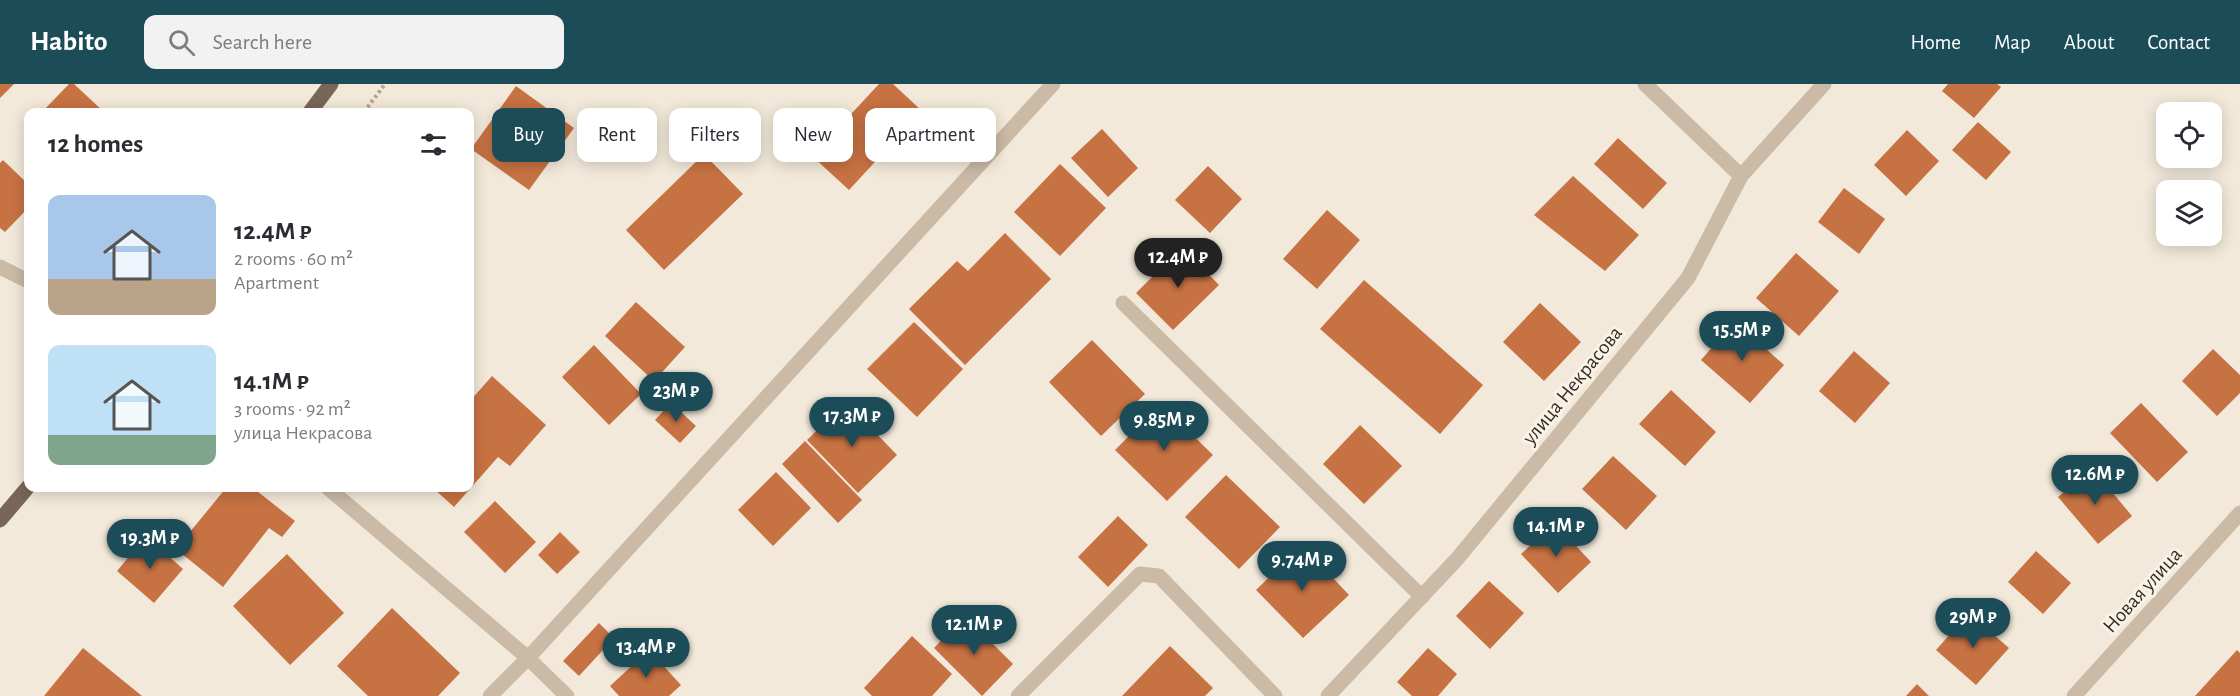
<!DOCTYPE html>
<html lang="en">
<head>
<meta charset="utf-8">
<style>
	:root { --surface:#fff; --page:#f2f2f3; --text:#2b2b33; --muted:#7c7c81; --accent:#1c4c57 }
	body { margin:0; font-family:"Alegreya Sans",sans-serif; background:var(--page); color:var(--text); height:100vh; display:flex; flex-direction:column; font-size:22px; white-space:nowrap }
	* { box-sizing:border-box; margin:0 }
	p { font-size:20px; color:var(--muted) }
	.icon { flex:none; width:33px; height:33px; fill:none; stroke:currentColor; stroke-width:2; stroke-linecap:round; stroke-linejoin:round }
	.map { position:relative; flex:1; overflow:hidden }
	.sheet { position:absolute; left:24px; top:24px; width:450px; height:384px; display:flex; flex-direction:column; background:var(--surface); border-radius:12px; box-shadow:0 3px 15px #0003 }
	.sheet>* { flex:none }
	.top-card { position:absolute; left:492px; top:24px; width:570px; height:54px; display:flex; gap:12px }
	.buttons { position:absolute; left:2156px; top:18px; display:grid; gap:12px }
	.buttons a { display:grid; place-items:center; width:66px; height:66px; border-radius:12px; background:var(--surface); box-shadow:0 3px 15px #0003; font-size:30px }
	.price { position:absolute; translate:-50% -51px; padding:0 14px; border-radius:21px; background:var(--accent); color:#fff; font-size:20px; line-height:39px; filter:drop-shadow(0 2px 3px #0008) }
	.price::after { content:''; position:absolute; left:50%; top:36px; width:18px; height:14px; margin-left:-9px; background:inherit; clip-path:polygon(0 0,100% 0,50% 100%) }
	.price.on { background:#222; color:#fff }
	ul { padding:0; list-style:none }
	li { display:flex; align-items:center; gap:18px; height:150px; padding:0 24px }
	li span { display:grid; place-items:center; flex:none; width:168px; height:120px; border-radius:12px; color:#555 }
	li>.icon { margin-inline-start:auto }
	span .icon { width:72px; height:72px; fill:#fffc; stroke-width:1 }
	li b { font-size:26px }
	h2 { display:flex; justify-content:space-between; align-items:center; height:72px; padding:0 24px; font-size:26px }
	.chip { padding:0 21px; border-radius:12px; background:var(--surface); box-shadow:0 3px 15px #0003; font-size:21px; line-height:54px }
	.chip.on { background:var(--accent); color:#fff }
	header { display:flex; align-items:center; gap:36px; box-sizing:border-box; height:84px; padding:0 30px; background:var(--accent); color:#fff }
	header strong { font-size:28px }
	nav { display:flex; gap:33px; margin-inline-start:auto; font-size:21px }
	.search { width:420px; height:54px; background:var(--page); display:flex; align-items:center; gap:15px; box-sizing:border-box; padding:0 21px; border-radius:12px; color:var(--muted); font-size:22px }
	.map>svg:first-child { display:block }
	.building { fill:#c77243 }
	.lines { fill:none; stroke-linecap:round; stroke-linejoin:round }
	.path { stroke:#b5a590; stroke-width:4; stroke-dasharray:3 3; stroke-linecap:butt }
	.minor { stroke:#cabaa6; stroke-width:15 }
	.major { stroke:#786658; stroke-width:15 }
	.labels { text-anchor:middle; stroke-width:6; stroke-linejoin:round; paint-order:stroke }
	.street-label { font-size:21px; fill:#362d27; stroke:#f9f3e6 }
</style>
</head>
<body>
<header>
<strong>Habito</strong>
<div class="search"><svg class="icon" aria-label="search" viewBox="0 0 24 24"><circle cx="10" cy="10" r="6"/><path d="M15 15l6 6"/></svg>Search here</div>
<nav><a>Home</a><a>Map</a><a>About</a><a>Contact</a></nav>
</header>
<div class="map">
<svg width="2240" height="612" viewBox="0 0 2240 612">
	<rect width="100%" height="100%" fill="#f2e9da"/>
	<!-- building -->
	<path class="building" d="M0 0H14L0 14Z
		M69 0H74L104 28H42Z
		M879 0H893L922 27 849 106 812 72Z
		M1948 0H1997L2001 3 1974 34 1942 7Z
		M516 2 574 44 529 106 471 65Z
		M1978 38 2011 68 1986 96 1952 66Z
		M1102 45 1138 84 1108 113 1071 74Z
		M1907 46 1939 77 1906 112 1874 81Z
		M1618 54 1667 99 1643 125 1594 80Z
		M704 70 743 110 664 186 626 146Z
		M3 76 28 100V124L5 148 0 144V79Z
		M1060 80 1106 124 1060 172 1014 128Z
		M1208 82 1242 115 1210 149 1175 116Z
		M1573 92 1639 151 1605 187 1534 131Z
		M1844 104 1885 135 1859 170 1818 138Z
		M1327 126 1360 156 1317 205 1283 175Z
		M1005 149 1051 195 965 281 909 225 957 177 968 187Z
		M1182 163 1219 201 1173 246 1136 209Z
		M1796 169 1839 207 1799 252 1756 214Z
		M1364 196 1483 301 1440 350 1320 245Z
		M636 218 685 263 654 297 605 252Z
		M1540 219 1581 258 1544 297 1503 258Z
		M1735 237 1784 281 1750 319 1701 276Z
		M914 238 963 285 917 333 867 285Z
		M1092 256 1145 310 1101 352 1049 298Z
		M594 261 641 310 609 341 562 293Z
		M2213 265 2240 291V309L2217 332 2182 297Z
		M1854 267 1890 299 1855 339 1819 307Z
		M492 292 546 341 510 382 498 373 454 423 433 404H470V317Z
		M1671 306 1716 348 1685 382 1639 340Z
		M846 318 897 371 858 409 807 356Z
		M671 319 696 342 680 359 655 336Z
		M2141 319 2188 368 2157 398 2110 349Z
		M1161 320 1213 371 1167 417 1115 366Z
		M1360 341 1402 382 1364 420 1323 380Z
		M805 357 862 416 838 439 782 380Z
		M1613 372 1657 412 1626 446 1582 405Z
		M2092 384 2132 432 2098 460 2058 413Z
		M776 388 811 424 773 462 738 426Z
		M1226 391 1280 443 1239 485 1185 433Z
		M226 404H253L295 437 282 453 269 444 223 503 176 465Z
		M495 417 536 458 505 489 464 448Z
		M1118 432 1148 461 1108 503 1078 473Z
		M1555 439 1591 478 1558 509 1521 470Z
		M560 448 580 468 557 490 538 471Z
		M146 452 183 485 154 519 117 487Z
		M1302 461 1349 511 1303 554 1256 506Z
		M2036 467 2071 499 2043 530 2008 498Z
		M287 470 344 529 290 581 233 522Z
		M1489 497 1524 529 1490 565 1456 532Z
		M392 524 460 589 438 612H368L337 582Z
		M1969 529 2009 564 1976 601 1936 566Z
		M965 532 1013 580 982 612 934 564Z
		M599 539 614 554 579 592 563 577Z
		M912 552 952 590 932 612H872L864 604Z
		M1170 562 1213 604 1205 612H1122Z
		M83 564 142 612H44Z
		M1428 564 1457 590 1438 612H1412L1397 598Z
		M649 566 681 601 669 612H619L610 602Z
		M2237 566 2240 569V612H2195Z
		M1917 600 1929 612H1906Z"/>
	<g class="lines">
		<!-- path -->
		<path class="path" d="M364 28 385 0"/>
		<!-- minor -->
		<path class="minor" d="M1645 0 1741 92
			M0 183 28 197
			M1123 219 1422 513
			M328 404 528 574 567 612
			M490 612 528 574 1053 0
			M1018 612 1140 490 1159 492 1275 612
			M1328 612 1457 475 1688 194 1741 92 1824 0
			M2074 612 2240 429"/>
		<!-- major -->
		<path class="major" d="M310 28 331 0
			M0 436 28 403"/>
	</g>
	<g class="labels">
		<!-- street labels -->
		<g class="street-label">
			<text transform="translate(1572 301) rotate(-51)" y="7">улица Некрасова</text>
			<text transform="translate(2142 506) rotate(-48)" y="7">Новая улица</text>
		</g>
	</g>
</svg>
<div class="buttons">
<a><svg class="icon" aria-label="locate" viewBox="0 0 24 24"><circle cx="12" cy="12" r="6"/><path d="M12 2v4M12 18v4M2 12h4M18 12h4"/></svg></a>
<a><svg class="icon" aria-label="layers" viewBox="0 0 24 24"><path d="M12 4l9 5-9 5-9-5zM3 14l9 5 9-5"/></svg></a>
</div>
<b class="price on" style="left:1178px;top:205px">12.4M ₽</b>
<b class="price" style="left:1742px;top:278px">15.5M ₽</b>
<b class="price" style="left:676px;top:339px">23M ₽</b>
<b class="price" style="left:852px;top:364px">17.3M ₽</b>
<b class="price" style="left:1164px;top:368px">9.85M ₽</b>
<b class="price" style="left:2095px;top:422px">12.6M ₽</b>
<b class="price" style="left:1556px;top:474px">14.1M ₽</b>
<b class="price" style="left:150px;top:486px">19.3M ₽</b>
<b class="price" style="left:1302px;top:508px">9.74M ₽</b>
<b class="price" style="left:1973px;top:565px">29M ₽</b>
<b class="price" style="left:974px;top:572px">12.1M ₽</b>
<b class="price" style="left:646px;top:595px">13.4M ₽</b>
<div class="top-card">
<a class="chip on">Buy</a>
<a class="chip">Rent</a>
<a class="chip">Filters</a>
<a class="chip">New</a>
<a class="chip">Apartment</a>
</div>
<section class="sheet">
<h2>12 homes<svg class="icon" aria-label="filters" viewBox="0 0 24 24"><path d="M4 7h16M4 17h16"/><circle cx="9" cy="7" r="2"/><circle cx="15" cy="17" r="2"/></svg></h2>
<ul>
<li><span style="background:linear-gradient(#a9c7e8 70%,#b9a48a 0)"><svg class="icon" aria-label="home" viewBox="0 0 24 24"><path d="M3 11l9-7 9 7M6 9v11h12V9"/></svg></span><div><b>12.4M ₽</b><p>2 rooms · 60 m²</p><p>Apartment</p></div></li>
<li><span style="background:linear-gradient(#bfe0f5 75%,#7fa58c 0)"><svg class="icon" aria-label="home" viewBox="0 0 24 24"><path d="M3 11l9-7 9 7M6 9v11h12V9"/></svg></span><div><b>14.1M ₽</b><p>3 rooms · 92 m²</p><p>улица Некрасова</p></div></li>
</ul>
</section>
</div>
</body>
</html>
